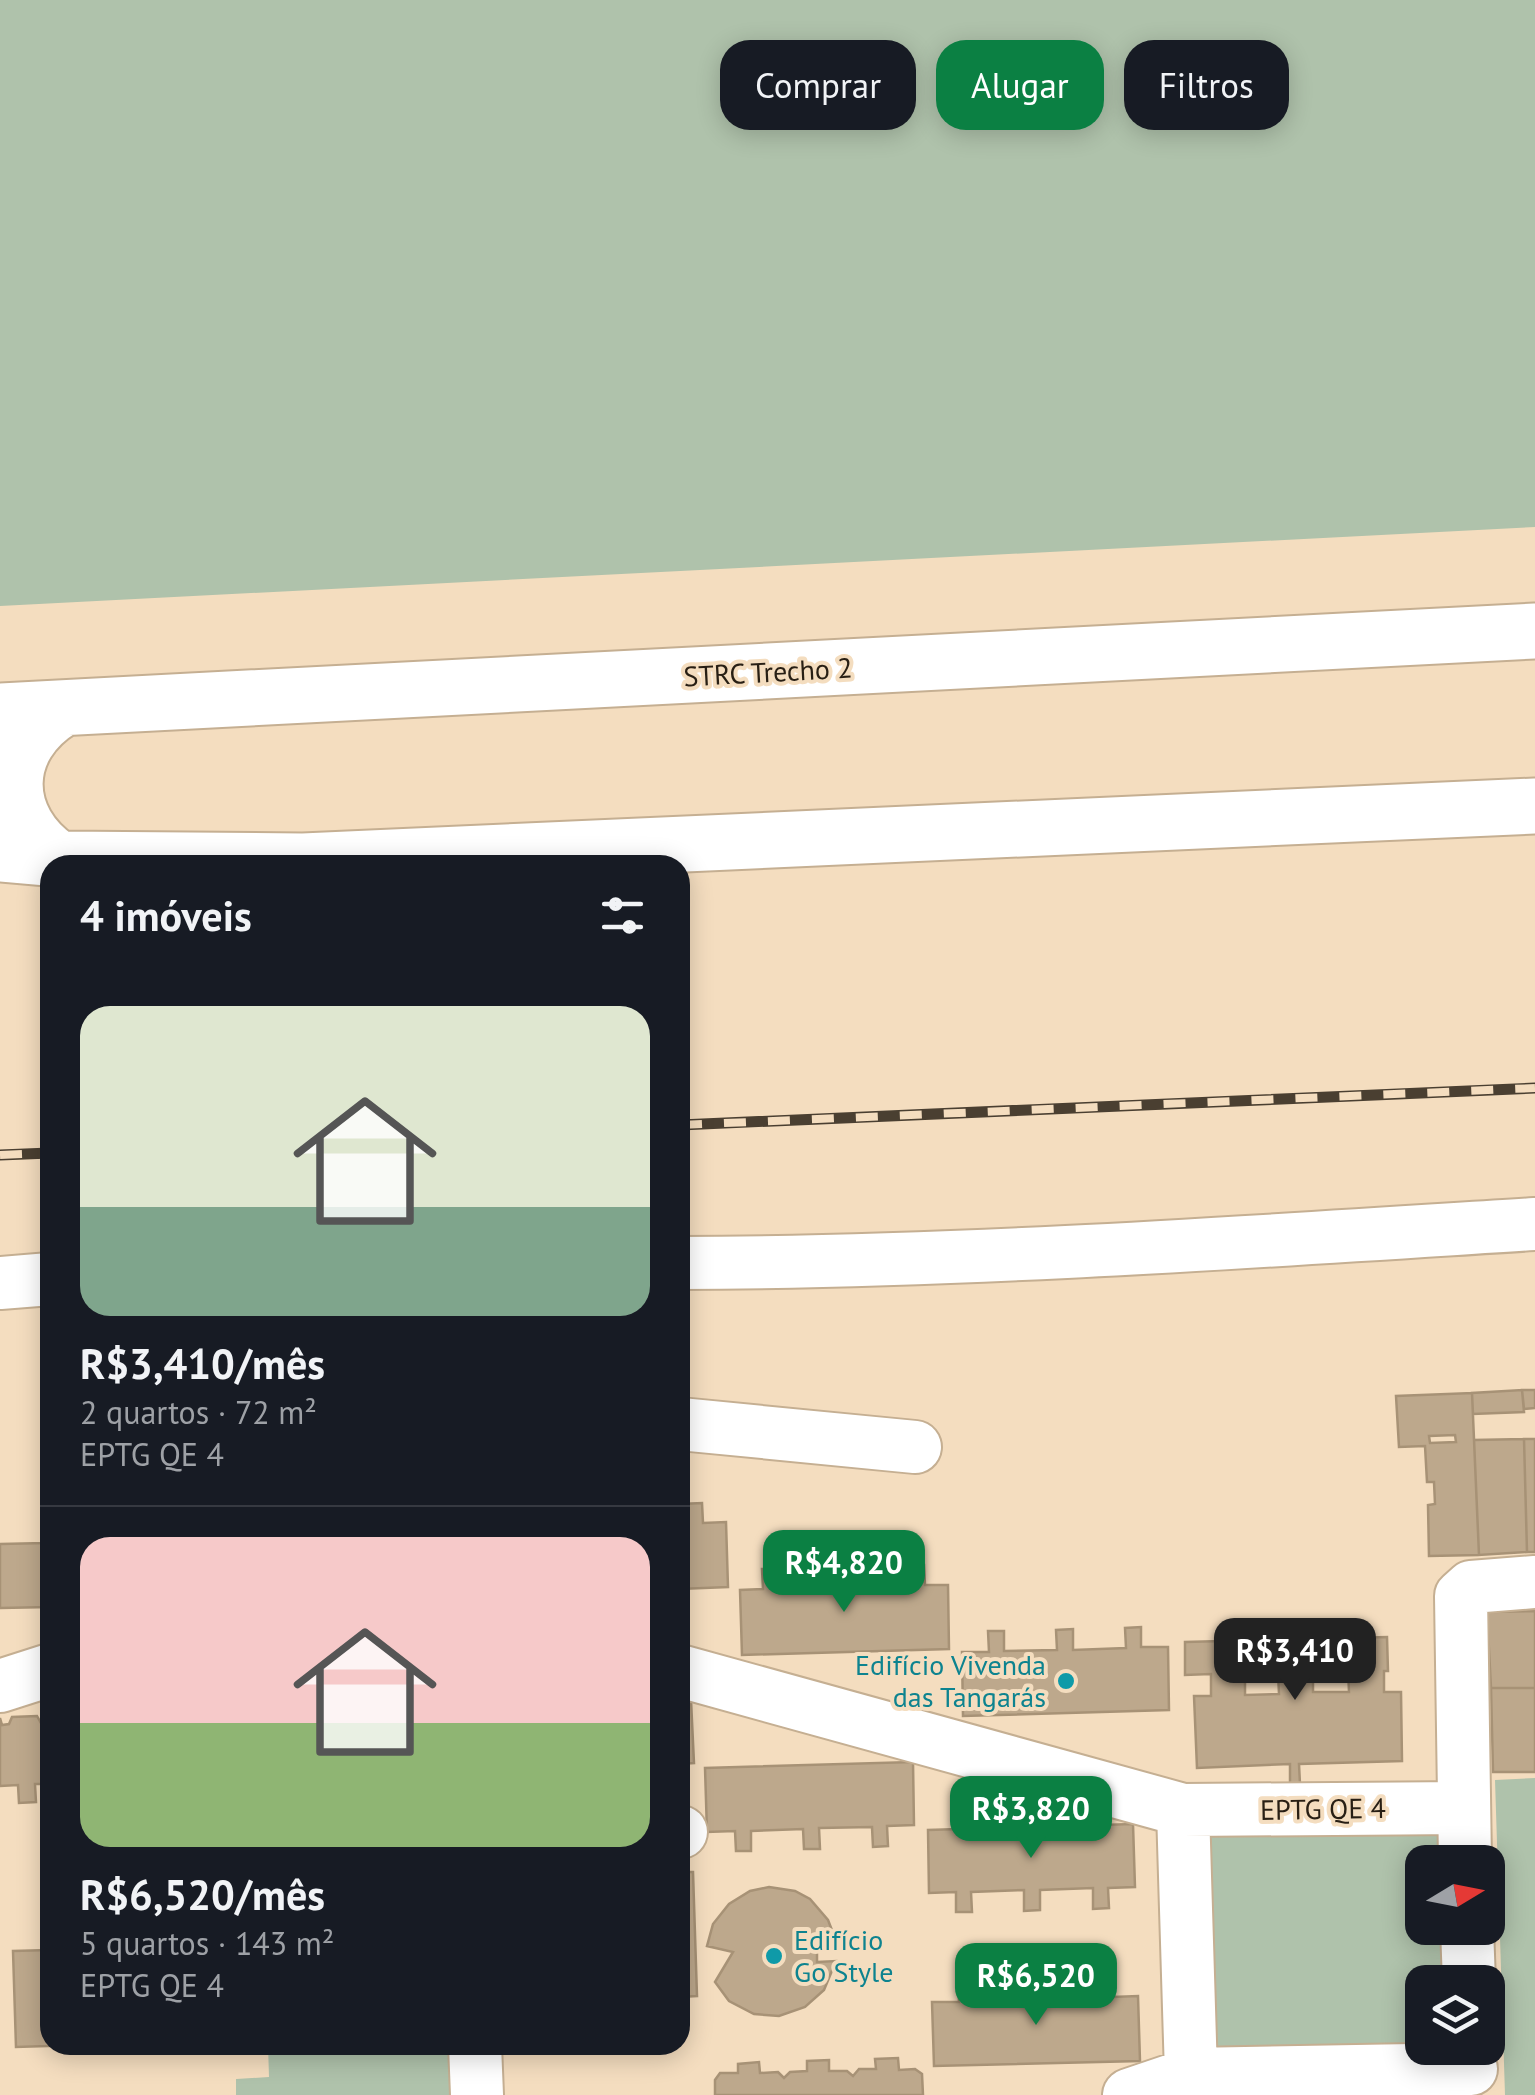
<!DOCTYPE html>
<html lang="pt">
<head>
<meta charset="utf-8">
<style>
	:root { --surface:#171b24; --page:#20242c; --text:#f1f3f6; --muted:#9ea1a6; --line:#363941; --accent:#0b8043 }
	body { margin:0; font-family:"PT Sans",sans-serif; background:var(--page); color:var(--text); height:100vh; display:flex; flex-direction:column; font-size:38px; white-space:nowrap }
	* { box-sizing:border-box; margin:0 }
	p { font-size:32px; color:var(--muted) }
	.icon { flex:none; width:55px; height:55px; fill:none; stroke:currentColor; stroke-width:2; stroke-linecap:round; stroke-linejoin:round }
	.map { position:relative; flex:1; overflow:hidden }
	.sheet { position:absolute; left:40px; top:855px; width:650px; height:1200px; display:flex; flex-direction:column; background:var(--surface); border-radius:30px; box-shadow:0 5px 25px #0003 }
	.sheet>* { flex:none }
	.top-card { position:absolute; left:720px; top:40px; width:665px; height:90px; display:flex; gap:20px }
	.needle { width:65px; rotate:80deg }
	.fabs { position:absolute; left:1405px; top:1845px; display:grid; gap:20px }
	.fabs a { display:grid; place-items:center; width:100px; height:100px; border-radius:20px; background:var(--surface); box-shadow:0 5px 25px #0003; font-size:50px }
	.price { position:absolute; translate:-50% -85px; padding:0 22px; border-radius:20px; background:var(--accent); color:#fff; font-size:32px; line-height:65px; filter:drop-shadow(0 2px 5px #0008) }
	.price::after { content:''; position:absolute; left:50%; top:60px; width:30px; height:22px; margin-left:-15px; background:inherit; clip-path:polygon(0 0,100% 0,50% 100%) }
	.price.active { background:#222; color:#fff }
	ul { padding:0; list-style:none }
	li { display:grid; align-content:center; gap:20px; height:530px; padding:0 40px }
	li+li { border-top:2px solid var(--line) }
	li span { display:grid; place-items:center; height:310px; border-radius:30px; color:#555 }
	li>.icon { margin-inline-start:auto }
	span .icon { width:180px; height:180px; fill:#fffc; stroke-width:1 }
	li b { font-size:42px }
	h2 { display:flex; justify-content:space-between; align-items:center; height:120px; padding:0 40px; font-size:42px }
	.chip { padding:0 35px; border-radius:30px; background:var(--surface); box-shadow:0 5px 25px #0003; font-size:35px; line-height:90px }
	.chip.active { background:var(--accent); color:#fff }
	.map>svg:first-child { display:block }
	.green { fill:#afc2ab }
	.building { fill:#bda88c; stroke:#a79276; stroke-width:2.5; fill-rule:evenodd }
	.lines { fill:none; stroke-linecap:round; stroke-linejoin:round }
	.minor-casing { stroke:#c5af92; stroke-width:56 }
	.major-casing { stroke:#c5af92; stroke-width:59 }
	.minor { stroke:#fff; stroke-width:52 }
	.major { stroke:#fff; stroke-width:55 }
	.rail-casing { stroke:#4a3f31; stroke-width:11 }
	.rail { stroke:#f4ddbf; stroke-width:8; stroke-dasharray:22; stroke-linecap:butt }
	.culture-dot { fill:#0f9aa8; stroke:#f4ddbf; stroke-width:4 }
	.labels { text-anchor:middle; stroke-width:8; stroke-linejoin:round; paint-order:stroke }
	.street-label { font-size:28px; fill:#281f14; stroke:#f4ddbf }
	.culture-label { font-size:28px; fill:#0d838f; stroke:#f4ddbf; text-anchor:end }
</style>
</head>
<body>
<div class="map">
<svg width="1535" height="2095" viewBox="0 0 1535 2095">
	<rect width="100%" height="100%" fill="#f4ddbf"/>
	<!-- green -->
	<path class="green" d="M0 0H1535V527L0 606Z
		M1535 1778V2095H1505L1495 1780Z
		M1451 1818 1452 1862H1422V1928H1453L1454 1982H1422V2048L1199 2062 1195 1822Z
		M268 2045H467L469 2095H236V2079L269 2077Z"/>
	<!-- building -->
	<path class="building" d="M1522 1390 1524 1412 1473 1414 1472 1393Z
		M1522 1390H1535V1408L1524 1409Z
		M1472 1393 1479 1555 1429 1556 1428 1505 1435 1504 1434 1482H1427L1425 1446 1399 1447 1396 1396ZM1455 1435 1456 1442 1430 1443 1429 1436Z
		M1524 1439H1535V1552H1527Z
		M1524 1439 1527 1552 1479 1555 1474 1440Z
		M702 1503 703 1523 726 1522 728 1587 680 1589V1504Z
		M45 1523H50V1607L0 1608V1544L45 1543Z
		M900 1565H924L925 1585H948L949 1649 742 1655 740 1590 763 1589 762 1569H787V1589L832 1588 831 1567H856L857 1587 901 1586Z
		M1535 1611V1688H1491L1487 1612Z
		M1141 1627V1647H1168L1169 1710 963 1716 962 1652H989L988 1631H1004V1651L1057 1650 1056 1630 1073 1629V1650L1126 1648 1125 1628Z
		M1387 1637 1388 1671H1384V1692H1401L1402 1761 1299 1764 1300 1784 1290 1785V1764L1197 1768 1194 1696H1211V1674L1185 1675V1642ZM1348 1670 1349 1692H1313V1671ZM1245 1673H1278L1279 1694 1245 1695Z
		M1491 1688H1535V1772H1493Z
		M691 1700 694 1763 680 1764V1701Z
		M37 1716 41 1723 48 1724 50 1716V1784H35L36 1802 19 1803 18 1785 0 1786V1718L2 1725 9 1724 12 1717Z
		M913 1762 914 1825 887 1826 888 1846 873 1847 872 1827 819 1828 820 1849H804L803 1829 751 1831V1851H736L735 1831 707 1832 705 1768Z
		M1133 1824 1135 1887 1108 1888 1109 1908 1093 1909V1888L1040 1890V1910L1024 1911V1890L971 1892 972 1912H956V1892L929 1893 928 1830Z
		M680 1872H693L697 1996 680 1997Z
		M769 1887 795 1891 810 1899 828 1920 835 1938 817 1941V1962L836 1961 824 1990 805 2007 779 2016 754 2014 729 2001 715 1982 733 1952 707 1946 713 1924 729 1904 750 1891Z
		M50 1950V2045H81L16 2047 13 1951Z
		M1111 1977 1112 1997 1138 1996 1140 2061 934 2066 932 2002H959L958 1981 975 1980V2001L1028 1999 1027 1979H1043V1999L1095 1998V1978Z
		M898 2058 899 2070 915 2069 922 2074 923 2095H715V2080L720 2073H738V2064L759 2062 760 2073 778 2072 784 2078 790 2072 807 2071V2061L829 2060V2071H847L853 2076 859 2069H876L875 2059Z"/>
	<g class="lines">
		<!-- minor casing -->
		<g class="minor-casing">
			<path id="minor" d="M680 1263C966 1262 1250 1242 1535 1224
				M0 1283 50 1279
				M680 1424 915 1447
				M680 1671 1183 1810 1464 1808
				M0 1686 50 1670
				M1183 1810 1191 2074
				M680 1832H681
				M1465 1862 1461 1596 1471 1587 1535 1582
				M1467 1928 1469 1982
				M475 2045 477 2095
				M1129 2095 1191 2074 1471 2069"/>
		</g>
		<!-- major casing -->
		<g class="major-casing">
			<path id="major" d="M0 711 1535 631
				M0 854 59 859 303 861 1535 806
				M59 859C0 819 0 747 62 709"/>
		</g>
		<!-- minor -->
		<use href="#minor" class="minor"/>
		<!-- major -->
		<use href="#major" class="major"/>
		<!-- rail casing -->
		<g class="rail-casing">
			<path id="rail" d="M680 1125 1535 1088
				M0 1155 50 1153"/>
		</g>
		<!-- rail -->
		<use href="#rail" class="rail"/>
	</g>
	<!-- markers -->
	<g class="culture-dot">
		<circle cx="1066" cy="1681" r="10"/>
		<circle cx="774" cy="1956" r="10"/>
	</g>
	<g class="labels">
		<!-- street labels -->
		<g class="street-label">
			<text transform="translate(768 672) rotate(-3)" y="10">STRC Trecho 2</text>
			<text transform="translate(1323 1809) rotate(-1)" y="10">EPTG QE 4</text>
		</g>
		<!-- culture labels -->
		<g class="culture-label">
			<text x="1046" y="1675">Edifício Vivenda<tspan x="1046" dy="32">das Tangarás</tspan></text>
			<text x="794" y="1950" text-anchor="start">Edifício<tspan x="794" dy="32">Go Style</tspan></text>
		</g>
	</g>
</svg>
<div class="fabs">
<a><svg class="needle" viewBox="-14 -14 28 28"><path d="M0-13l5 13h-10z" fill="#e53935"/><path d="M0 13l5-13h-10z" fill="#9ea1a6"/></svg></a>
<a><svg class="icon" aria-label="layers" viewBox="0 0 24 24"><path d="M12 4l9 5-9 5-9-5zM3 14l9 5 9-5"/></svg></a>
</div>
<b class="price" style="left:844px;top:1615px">R$4,820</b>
<b class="price active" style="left:1295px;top:1703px">R$3,410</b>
<b class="price" style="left:1031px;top:1861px">R$3,820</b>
<b class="price" style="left:1036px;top:2028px">R$6,520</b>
<div class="top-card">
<a class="chip">Comprar</a>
<a class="chip active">Alugar</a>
<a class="chip">Filtros</a>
</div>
<section class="sheet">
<h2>4 imóveis<svg class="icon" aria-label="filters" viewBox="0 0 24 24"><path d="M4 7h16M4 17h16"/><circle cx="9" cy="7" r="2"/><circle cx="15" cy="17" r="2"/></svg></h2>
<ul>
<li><span style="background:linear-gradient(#dfe7d0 65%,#7fa58c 0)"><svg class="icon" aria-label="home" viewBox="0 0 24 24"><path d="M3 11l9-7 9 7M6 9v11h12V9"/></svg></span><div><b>R$3,410/mês</b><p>2 quartos · 72 m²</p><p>EPTG QE 4</p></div></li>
<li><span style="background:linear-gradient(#f6c9c9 60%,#8fb573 0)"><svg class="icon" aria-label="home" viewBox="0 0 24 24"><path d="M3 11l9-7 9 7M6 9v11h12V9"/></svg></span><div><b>R$6,520/mês</b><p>5 quartos · 143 m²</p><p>EPTG QE 4</p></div></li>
</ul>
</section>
</div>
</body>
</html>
